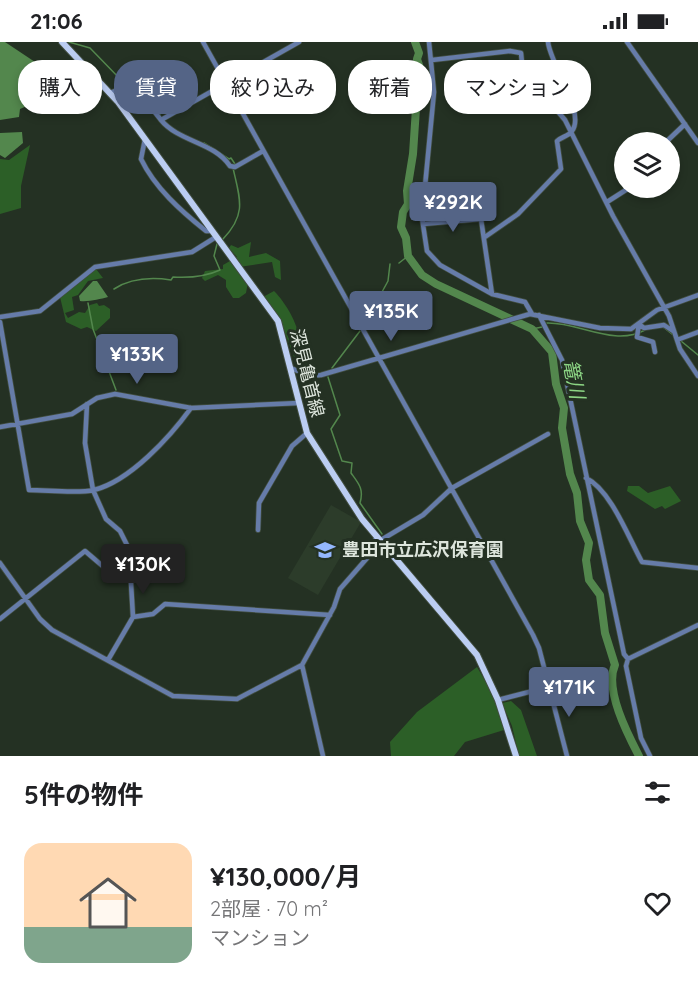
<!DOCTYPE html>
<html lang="ja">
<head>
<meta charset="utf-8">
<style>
	:root { --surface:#fff; --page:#f2f2f2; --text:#202124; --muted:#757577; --line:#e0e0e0; --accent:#546486 }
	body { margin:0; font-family:Quicksand,"Noto Sans JP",sans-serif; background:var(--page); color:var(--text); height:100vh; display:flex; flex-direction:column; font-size:22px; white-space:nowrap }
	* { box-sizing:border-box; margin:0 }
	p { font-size:20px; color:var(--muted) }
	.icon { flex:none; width:33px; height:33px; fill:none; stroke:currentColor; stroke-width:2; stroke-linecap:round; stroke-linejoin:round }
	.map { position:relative; height:714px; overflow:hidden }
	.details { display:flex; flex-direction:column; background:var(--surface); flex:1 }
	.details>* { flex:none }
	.banner { position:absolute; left:18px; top:18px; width:663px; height:54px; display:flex; gap:12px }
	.fabs { position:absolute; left:614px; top:90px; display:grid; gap:12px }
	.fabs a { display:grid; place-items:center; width:66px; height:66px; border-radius:50%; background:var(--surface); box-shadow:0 3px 9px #0003; font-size:30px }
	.price { position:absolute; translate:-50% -51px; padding:0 14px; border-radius:6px; background:var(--accent); color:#fff; font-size:20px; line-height:39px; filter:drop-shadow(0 2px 3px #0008) }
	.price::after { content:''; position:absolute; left:50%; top:36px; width:18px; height:14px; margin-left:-9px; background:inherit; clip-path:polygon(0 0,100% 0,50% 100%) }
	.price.on { background:#222; color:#fff }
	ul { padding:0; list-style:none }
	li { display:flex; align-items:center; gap:18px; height:150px; padding:0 24px }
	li+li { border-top:2px solid var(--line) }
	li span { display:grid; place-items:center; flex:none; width:168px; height:120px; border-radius:18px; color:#555 }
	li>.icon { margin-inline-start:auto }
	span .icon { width:72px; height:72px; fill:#fffc; stroke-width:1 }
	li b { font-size:26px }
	h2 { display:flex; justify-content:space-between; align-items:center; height:72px; padding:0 24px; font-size:26px }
	.pill { padding:0 21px; border-radius:24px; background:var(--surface); box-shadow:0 3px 9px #0003; font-size:21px; line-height:54px }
	.pill.on { background:var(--accent); color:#fff }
	.status { display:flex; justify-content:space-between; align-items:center; height:42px; padding:0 30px; background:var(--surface); direction:ltr }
	.status svg { height:16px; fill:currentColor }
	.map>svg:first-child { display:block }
	.built { fill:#2c3c2a }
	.forest { fill:#2c5f27 }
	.water { fill:#53874d }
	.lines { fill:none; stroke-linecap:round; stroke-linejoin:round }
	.stream { stroke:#53874d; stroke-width:1.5 }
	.river { stroke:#53874d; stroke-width:8 }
	.minor-casing { stroke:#424e41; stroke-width:6 }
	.major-casing { stroke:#424e41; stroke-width:8 }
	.minor { stroke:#667ca9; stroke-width:4.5 }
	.major { stroke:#bbcdf2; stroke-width:6 }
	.labels { text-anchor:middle; stroke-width:6; stroke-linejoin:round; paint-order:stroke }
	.street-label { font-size:18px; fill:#dde5dc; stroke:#243123 }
	.poi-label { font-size:18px; font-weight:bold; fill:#dde5dc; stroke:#243123; text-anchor:start }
	.water-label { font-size:20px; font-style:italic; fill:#8cd584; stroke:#243123 }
</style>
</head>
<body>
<div class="status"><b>21:06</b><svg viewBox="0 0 49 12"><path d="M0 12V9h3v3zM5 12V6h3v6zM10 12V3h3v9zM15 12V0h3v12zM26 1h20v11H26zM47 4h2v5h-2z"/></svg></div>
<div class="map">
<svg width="698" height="714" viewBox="0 0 698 714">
	<rect width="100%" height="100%" fill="#243123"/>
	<!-- built -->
	<path class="built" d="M331 463 361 480 318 553 288 536Z"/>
	<!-- forest -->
	<path class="forest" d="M30 103 21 144V166L0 172V117L9 118Z
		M251 200 249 215 266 211 280 219 281 238 275 235 272 220 239 225 248 240 246 251 239 256H233L226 245V238L218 233 205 239 202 236 205 229 223 227V223L237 215 229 206 231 203 238 206Z
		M96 227 103 236 88 239 78 253 72 255 74 268 65 271 68 276 79 270 85 271 90 263 97 261 99 264 104 263 110 267V276L96 289 87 285 81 287 66 280 60 255Z
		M274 249C287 262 303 289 300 310L313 330 297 323 279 275 263 255Z
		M628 444H639L648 451 670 444 681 459 665 467 662 464 655 467 627 449Z
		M477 625 493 652 504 688 465 700 454 714H391L390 700 417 670Z
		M511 659 521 668 537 714H519L512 684 502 661Z"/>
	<!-- water -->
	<path class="water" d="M0 0H5L35 20 41 29 25 53 29 56 27 64 20 67 19 75 0 78Z
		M22 90 23 101 5 116 0 113V91Z
		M93 239H97L108 255C100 257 89 260 80 259L79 254Z"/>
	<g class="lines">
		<!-- stream -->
		<path class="stream" d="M69 0 90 6 123 40C139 42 152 61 160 73
			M204 101 229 117 231 116 235 122
			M223 197C247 172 240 157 233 126
			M399 221 408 214
			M114 247C131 236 151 235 171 238L173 235C190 236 205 235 220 228L214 214 217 202
			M88 261 93 287 116 348
			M547 281C579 280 614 305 645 288
			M364 283 388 239 390 222
			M663 285 672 292
			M532 287 542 285
			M681 299 698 313
			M332 326 360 289
			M328 335 340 373 331 387 342 419 352 421 351 431C359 442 364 447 360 461L382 492"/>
		<!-- river -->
		<path class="river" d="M415 0 419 11 417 17 423 35 417 51 413 112 407 149 408 162 403 170 401 185 406 196 408 214 422 233 436 242 532 287 552 310 556 342 564 366 562 386 570 432 577 451 580 479 589 501 586 518 589 538 600 553 605 591 615 623C604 647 628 693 639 714"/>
		<!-- minor casing -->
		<g class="minor-casing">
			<path id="minor" d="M203 0 533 593 539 606 567 714
				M429 0 434 50 422 176 427 209 440 223 492 252 525 260 532 272
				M627 0 698 101
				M432 18 510 9 521 11 522 21 534 41 565 78 613 174 669 274 680 307 698 334
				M109 51 129 44 146 59 161 78 299 0
				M161 78C179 100 214 100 230 124L235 125 263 109
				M145 97 141 117C155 146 181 169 206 189H211
				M666 100 685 82
				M607 160 629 146
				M423 182 481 177 492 252
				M485 195 518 172 561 127 557 99C561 95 569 94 572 89 586 70 550 22 548 0
				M539 273 562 318 624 612 628 617 626 624 641 696 650 714
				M0 275 40 269 95 225 192 210 216 195
				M0 280 29 448C47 448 77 452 94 448 130 439 170 395 191 366
				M677 298 698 290
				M655 310 653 300 637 295 639 282 644 286 664 283 673 289
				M291 326 309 334 321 333 530 272 600 286 631 287 657 268 698 253
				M87 362 85 401 93 448 106 477 120 489 129 507 133 575 108 618
				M0 385 72 372 97 356 115 352 191 366 299 361
				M586 436C611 448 629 497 642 520L698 526
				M258 488 259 461 292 404 307 391
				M381 498 423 473 452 446 548 392
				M0 521 40 577 52 588 173 654 237 657 302 623 334 565 340 547 368 515 377 494
				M133 575 153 572 165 562 330 573
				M0 577 85 509 112 532H130
				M628 617 698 583
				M302 623 323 714
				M498 658 599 632"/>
		</g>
		<!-- major casing -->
		<g class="major-casing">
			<path id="major" d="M62 0 118 60 278 279 307 391 362 477 477 613 498 658 516 714"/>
		</g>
		<!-- minor -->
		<use href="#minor" class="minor"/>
		<!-- major -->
		<use href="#major" class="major"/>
	</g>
	<!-- icons -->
	<defs>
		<g id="school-bare" transform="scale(1.62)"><path d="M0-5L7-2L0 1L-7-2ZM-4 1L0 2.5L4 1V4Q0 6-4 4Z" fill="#94b7fd" stroke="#243123" stroke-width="2.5" paint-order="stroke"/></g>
	</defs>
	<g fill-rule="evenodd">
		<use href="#school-bare" x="325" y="508"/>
	</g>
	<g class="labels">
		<!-- street labels -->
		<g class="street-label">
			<text transform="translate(307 331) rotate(76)" y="6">深見亀首線</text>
		</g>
		<!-- poi labels -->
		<g class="poi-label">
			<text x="342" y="514">豊田市立広沢保育園</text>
		</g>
		<!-- water labels -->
		<g class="water-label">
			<text transform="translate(574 337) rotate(79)" y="7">篭川</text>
		</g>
	</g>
</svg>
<div class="fabs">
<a><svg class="icon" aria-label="layers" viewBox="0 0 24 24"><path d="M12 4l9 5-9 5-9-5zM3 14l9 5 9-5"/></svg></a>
</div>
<b class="price" style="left:453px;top:191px">¥292K</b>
<b class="price" style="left:391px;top:300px">¥135K</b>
<b class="price" style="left:137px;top:343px">¥133K</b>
<b class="price on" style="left:143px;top:553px">¥130K</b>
<b class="price" style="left:569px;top:676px">¥171K</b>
<div class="banner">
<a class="pill">購入</a>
<a class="pill on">賃貸</a>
<a class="pill">絞り込み</a>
<a class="pill">新着</a>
<a class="pill">マンション</a>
</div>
</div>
<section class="details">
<h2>5件の物件<svg class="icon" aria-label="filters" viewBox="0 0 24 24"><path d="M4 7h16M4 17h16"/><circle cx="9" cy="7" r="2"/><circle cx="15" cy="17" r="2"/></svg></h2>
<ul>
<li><span style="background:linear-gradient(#ffd9b3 70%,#7fa58c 0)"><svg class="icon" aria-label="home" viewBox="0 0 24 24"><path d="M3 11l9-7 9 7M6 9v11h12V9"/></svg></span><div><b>¥130,000/月</b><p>2部屋 · 70 m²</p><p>マンション</p></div><svg class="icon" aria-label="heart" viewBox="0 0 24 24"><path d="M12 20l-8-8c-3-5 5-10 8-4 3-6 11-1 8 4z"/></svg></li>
</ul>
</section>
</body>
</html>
